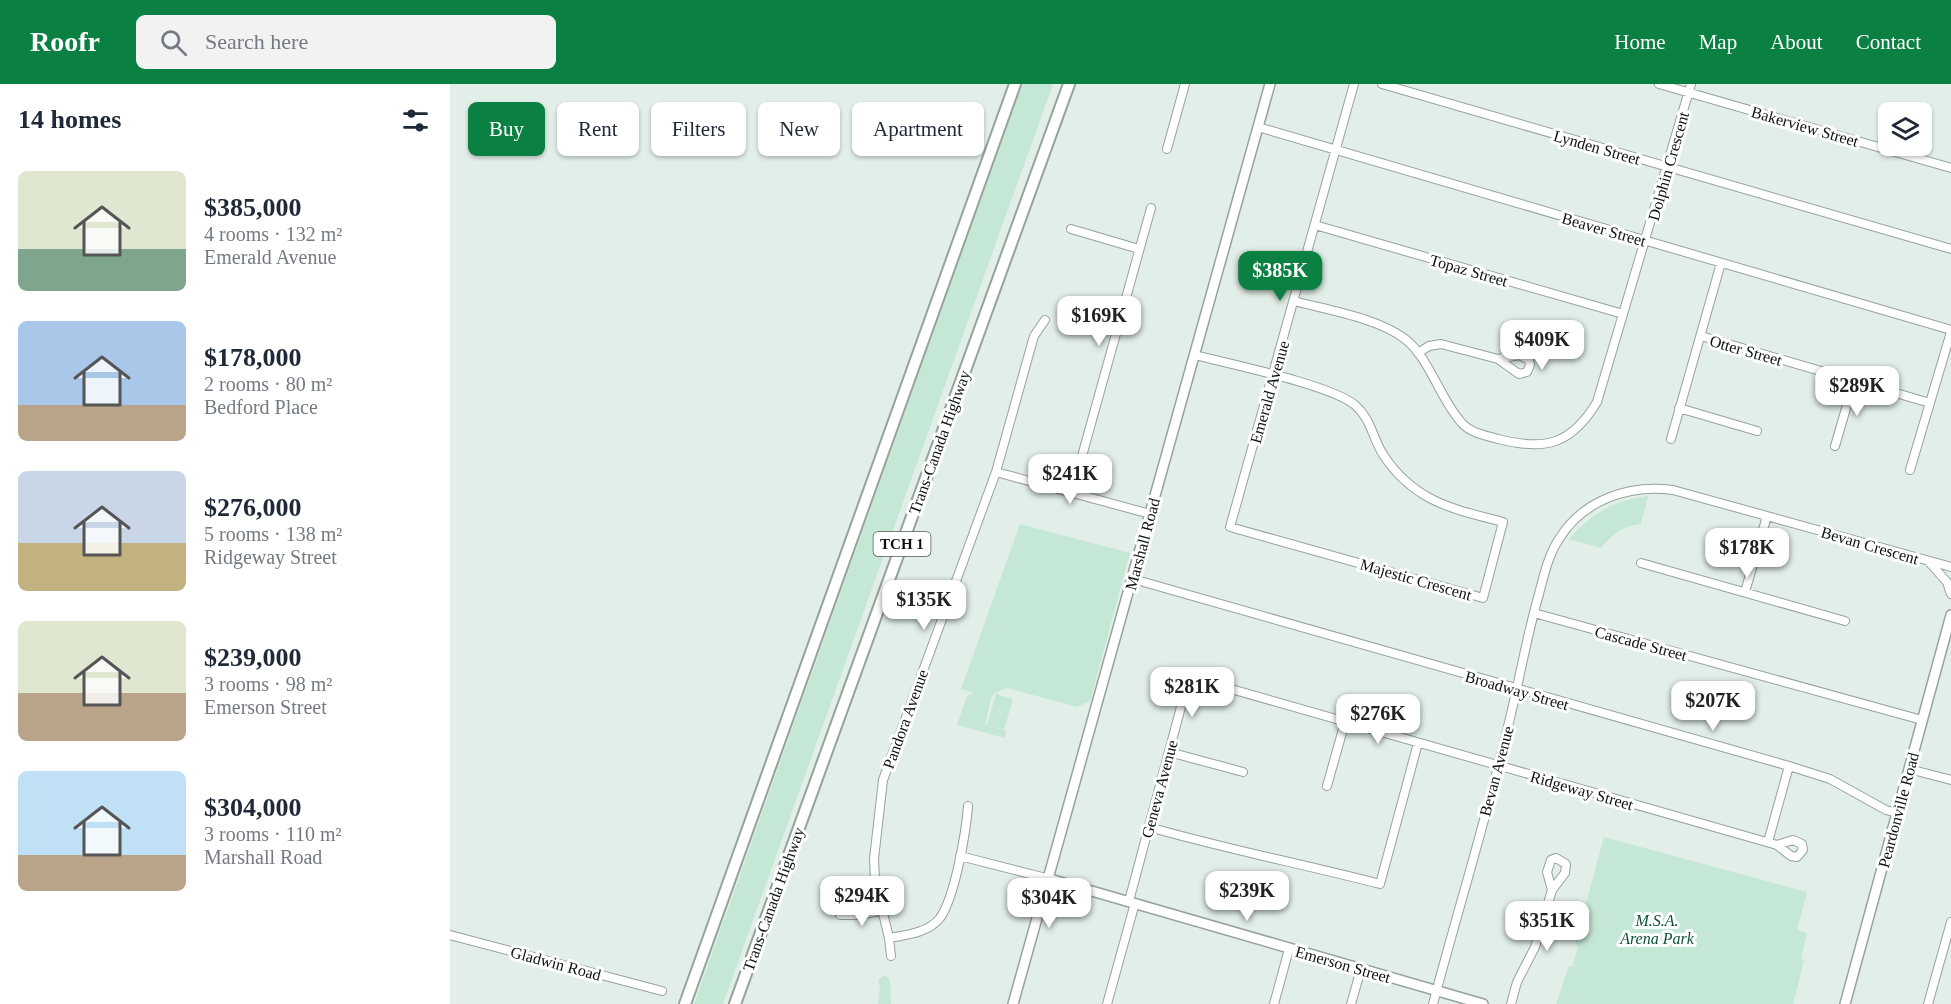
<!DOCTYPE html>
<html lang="en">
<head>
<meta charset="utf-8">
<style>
	:root { --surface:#fff; --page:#f2f2f3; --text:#1f2937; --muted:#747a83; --accent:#0b8043 }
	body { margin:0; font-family:Georgia,serif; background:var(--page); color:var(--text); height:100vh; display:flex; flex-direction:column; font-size:22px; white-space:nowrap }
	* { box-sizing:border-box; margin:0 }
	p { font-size:20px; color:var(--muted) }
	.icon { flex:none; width:33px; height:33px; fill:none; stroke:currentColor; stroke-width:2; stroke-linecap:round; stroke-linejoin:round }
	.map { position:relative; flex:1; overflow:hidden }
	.drawer { display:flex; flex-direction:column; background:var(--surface); width:450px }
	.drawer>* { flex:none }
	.guide { position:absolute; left:18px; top:18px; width:570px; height:54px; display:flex; gap:12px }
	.buttons { position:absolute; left:1428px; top:18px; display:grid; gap:12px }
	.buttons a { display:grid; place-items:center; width:54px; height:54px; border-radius:9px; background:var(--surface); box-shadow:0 2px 4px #0004; font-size:30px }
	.price { position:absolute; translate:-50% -51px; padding:0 14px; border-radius:12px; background:#fff; color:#222; font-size:20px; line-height:39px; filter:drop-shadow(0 2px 3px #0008) }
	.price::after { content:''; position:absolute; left:50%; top:36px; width:18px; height:14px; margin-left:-9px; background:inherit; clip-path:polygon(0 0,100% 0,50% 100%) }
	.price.selected { background:var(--accent); color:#fff }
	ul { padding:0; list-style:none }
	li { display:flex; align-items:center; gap:18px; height:150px; padding:0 18px }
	li span { display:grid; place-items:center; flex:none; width:168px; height:120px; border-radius:9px; color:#555 }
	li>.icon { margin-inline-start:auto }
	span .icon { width:72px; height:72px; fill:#fffc; stroke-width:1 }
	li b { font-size:26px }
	h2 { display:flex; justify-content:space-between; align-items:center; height:72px; padding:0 18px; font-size:26px }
	.tag { padding:0 21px; border-radius:9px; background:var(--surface); box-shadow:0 2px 4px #0004; font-size:21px; line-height:54px }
	.tag.selected { background:var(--accent); color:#fff }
	header { display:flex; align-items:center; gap:36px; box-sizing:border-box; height:84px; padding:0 30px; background:var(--accent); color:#fff }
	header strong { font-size:28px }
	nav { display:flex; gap:33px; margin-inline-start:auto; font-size:21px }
	.search { width:420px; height:54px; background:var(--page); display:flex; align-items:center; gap:15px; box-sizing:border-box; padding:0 21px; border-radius:9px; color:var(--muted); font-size:22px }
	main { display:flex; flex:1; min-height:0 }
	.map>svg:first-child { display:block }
	.green { fill:#c5e7d5 }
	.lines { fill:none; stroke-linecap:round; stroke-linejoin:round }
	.minor-casing { stroke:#96a29c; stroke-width:10 }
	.major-casing { stroke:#96a29c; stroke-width:12 }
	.highway-casing { stroke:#96a29c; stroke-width:14 }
	.minor { stroke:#fff; stroke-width:8 }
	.major { stroke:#fff; stroke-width:9 }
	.highway { stroke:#fff; stroke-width:10 }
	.labels { text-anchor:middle; stroke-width:6; stroke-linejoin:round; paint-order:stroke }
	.shield { fill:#fff; stroke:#565958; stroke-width:1.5 }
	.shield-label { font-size:15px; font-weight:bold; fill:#0e1210 }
	.street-label { font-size:16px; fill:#0e1210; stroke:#fff }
	.park-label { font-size:16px; font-style:italic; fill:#0d5038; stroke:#fff }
</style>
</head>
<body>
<header>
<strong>Roofr</strong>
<div class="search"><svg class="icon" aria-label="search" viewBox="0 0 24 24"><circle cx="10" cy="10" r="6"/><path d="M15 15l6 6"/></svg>Search here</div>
<nav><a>Home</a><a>Map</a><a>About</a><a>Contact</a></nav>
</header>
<main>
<section class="drawer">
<h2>14 homes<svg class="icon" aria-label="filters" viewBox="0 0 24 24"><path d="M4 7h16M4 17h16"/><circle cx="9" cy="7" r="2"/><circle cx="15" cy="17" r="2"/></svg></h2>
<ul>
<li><span style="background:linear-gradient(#dfe7d0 65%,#7fa58c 0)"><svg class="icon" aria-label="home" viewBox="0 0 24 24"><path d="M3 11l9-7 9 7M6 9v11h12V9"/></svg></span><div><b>$385,000</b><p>4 rooms · 132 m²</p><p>Emerald Avenue</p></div></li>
<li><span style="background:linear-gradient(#a9c7e8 70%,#b9a48a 0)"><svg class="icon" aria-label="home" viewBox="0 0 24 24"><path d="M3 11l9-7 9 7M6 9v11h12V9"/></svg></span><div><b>$178,000</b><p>2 rooms · 80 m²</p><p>Bedford Place</p></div></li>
<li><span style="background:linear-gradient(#c9d6e8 60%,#c2b280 0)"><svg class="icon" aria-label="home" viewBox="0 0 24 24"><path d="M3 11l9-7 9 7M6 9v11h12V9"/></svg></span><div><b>$276,000</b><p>5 rooms · 138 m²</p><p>Ridgeway Street</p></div></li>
<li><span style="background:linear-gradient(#dfe7d0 60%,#b9a48a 0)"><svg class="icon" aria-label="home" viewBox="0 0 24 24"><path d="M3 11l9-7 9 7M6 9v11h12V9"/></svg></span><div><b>$239,000</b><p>3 rooms · 98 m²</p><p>Emerson Street</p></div></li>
<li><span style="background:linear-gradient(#bfe0f5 70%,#b9a48a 0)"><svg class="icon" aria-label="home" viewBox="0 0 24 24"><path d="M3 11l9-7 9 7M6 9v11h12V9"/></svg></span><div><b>$304,000</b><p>3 rooms · 110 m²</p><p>Marshall Road</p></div></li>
</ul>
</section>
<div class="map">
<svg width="1501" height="920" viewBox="0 0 1501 920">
	<rect width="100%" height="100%" fill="#e2efe8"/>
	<!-- green -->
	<path class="green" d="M572 0H603L273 920H244Z
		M1198 412 1191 440C1173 442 1162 450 1151 464L1119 455C1141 430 1164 416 1198 412Z
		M570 440 680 469 640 617 627 623 557 604 545 609 541 615 535 641 556 647 555 654 507 641 517 612 524 609 511 605Z
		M546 610 563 615 554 646 537 641Z
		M1154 753 1357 808 1347 846 1357 849 1351 875 1354 877 1343 920H1106L1119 882H1123L1128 861 1125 860Z
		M435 891 440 896 441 920H428L430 903 428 896Z"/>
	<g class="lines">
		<!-- minor casing -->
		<g class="minor-casing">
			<path id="minor" d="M932 0 1501 165
				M1209 0 1501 84
				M808 43 1501 246
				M717 65 735 0
				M865 141 1173 230
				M621 145 689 165
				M844 217C877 226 928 234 955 255 979 273 990 315 1011 338 1020 349 1034 351 1048 355 1095 367 1121 361 1147 318L1241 0
				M1251 252 1480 319
				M968 269 979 262 991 260 1048 275 1069 290 1077 288 1080 281 1079 276 1069 271 1048 275
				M745 271C780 280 881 301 905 321 922 336 922 354 934 372 965 418 1003 425 1053 438L1033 514 780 443 904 0
				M1229 324 1307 347
				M1221 355 1271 179
				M1385 362 1404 297
				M1460 386 1501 248
				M546 388 700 430
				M622 408 701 124
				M1191 479 1395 537
				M1480 479 1497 498 1501 510
				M683 495 1339 682 1380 695 1436 726 1447 729
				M1295 508 1317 432
				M1084 529 1472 636
				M719 668 793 688
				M1459 685 1501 696
				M877 702 895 638
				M699 743C775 765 853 780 930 800L968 659
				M1318 758 1339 682
				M510 772 600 795
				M679 817 739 593 1327 761 1341 772 1347 773 1353 766 1352 760 1343 756 1327 761
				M390 831H410L432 826
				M0 851 212 907
				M439 854C456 851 478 849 490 834 505 813 516 748 518 722
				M441 872 439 854 425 796 424 775 433 696 546 388 584 252 595 236
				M657 920 685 819
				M824 920 839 865
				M901 920 911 885
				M983 920C1008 825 1038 730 1060 634 1070 593 1077 551 1089 510 1094 491 1098 472 1109 455 1133 416 1179 400 1223 406L1501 483
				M1061 920 1067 898 1085 863 1102 806 1115 789 1116 780 1106 774 1101 776 1097 788 1102 806
				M1478 920 1501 838"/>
		</g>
		<!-- major casing -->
		<g class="major-casing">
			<path id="major" d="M600 795 1033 920
				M563 920 820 0
				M1395 920 1501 531"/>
		</g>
		<!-- highway casing -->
		<g class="highway-casing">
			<path id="highway" d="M235 920 565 0
				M285 920 619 0"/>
		</g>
		<!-- minor -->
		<use href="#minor" class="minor"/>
		<!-- major -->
		<use href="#major" class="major"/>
		<!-- highway -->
		<use href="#highway" class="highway"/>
	</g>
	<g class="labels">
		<!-- shield labels -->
		<rect class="shield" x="423.5" y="448" width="57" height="24" rx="4.5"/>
		<g class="shield-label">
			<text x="452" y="465">TCH 1</text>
		</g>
		<!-- street labels -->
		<g class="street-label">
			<text transform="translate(1355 42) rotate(16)" y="6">Bakerview Street</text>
			<text transform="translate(1147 63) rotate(16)" y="6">Lynden Street</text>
			<text transform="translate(1218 82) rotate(-74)" y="6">Dolphin Crescent</text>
			<text transform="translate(1154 145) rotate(16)" y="6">Beaver Street</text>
			<text transform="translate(1019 186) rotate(16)" y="6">Topaz Street</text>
			<text transform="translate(1296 266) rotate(16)" y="6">Otter Street</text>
			<text transform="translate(819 308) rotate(-74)" y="6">Emerald Avenue</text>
			<text transform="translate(489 358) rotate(-70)" y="6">Trans-Canada Highway</text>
			<text transform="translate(692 460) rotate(-75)" y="6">Marshall Road</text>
			<text transform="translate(1420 461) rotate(16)" y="6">Bevan Crescent</text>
			<text transform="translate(966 495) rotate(16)" y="6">Majestic Crescent</text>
			<text transform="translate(1191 559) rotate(15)" y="6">Cascade Street</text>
			<text transform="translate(1067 606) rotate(16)" y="6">Broadway Street</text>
			<text transform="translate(455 635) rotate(-70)" y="6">Pandora Avenue</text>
			<text transform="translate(1046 687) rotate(-75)" y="6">Bevan Avenue</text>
			<text transform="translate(709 705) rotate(-75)" y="6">Geneva Avenue</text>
			<text transform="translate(1132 706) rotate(16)" y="6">Ridgeway Street</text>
			<text transform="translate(1448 726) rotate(-75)" y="6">Peardonville Road</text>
			<text transform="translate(323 815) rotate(-70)" y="6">Trans-Canada Highway</text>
			<text transform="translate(106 879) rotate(15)" y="6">Gladwin Road</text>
			<text transform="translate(893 880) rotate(16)" y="6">Emerson Street</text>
		</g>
		<!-- park labels -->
		<g class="park-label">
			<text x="1207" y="842">M.S.A.<tspan x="1207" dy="18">Arena Park</tspan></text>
		</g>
	</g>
</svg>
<div class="buttons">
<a><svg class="icon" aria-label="layers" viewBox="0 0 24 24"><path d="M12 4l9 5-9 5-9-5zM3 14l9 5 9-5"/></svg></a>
</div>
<b class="price selected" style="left:830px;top:218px">$385K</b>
<b class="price" style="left:649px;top:263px">$169K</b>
<b class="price" style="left:1092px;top:287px">$409K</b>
<b class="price" style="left:1407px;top:333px">$289K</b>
<b class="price" style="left:620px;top:421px">$241K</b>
<b class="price" style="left:1297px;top:495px">$178K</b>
<b class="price" style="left:474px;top:547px">$135K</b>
<b class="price" style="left:742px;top:634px">$281K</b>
<b class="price" style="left:1263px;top:648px">$207K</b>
<b class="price" style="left:928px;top:661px">$276K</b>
<b class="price" style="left:797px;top:838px">$239K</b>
<b class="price" style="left:412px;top:843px">$294K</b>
<b class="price" style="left:599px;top:845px">$304K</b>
<b class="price" style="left:1097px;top:868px">$351K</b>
<div class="guide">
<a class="tag selected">Buy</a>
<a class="tag">Rent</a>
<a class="tag">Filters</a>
<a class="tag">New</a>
<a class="tag">Apartment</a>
</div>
</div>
</main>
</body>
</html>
